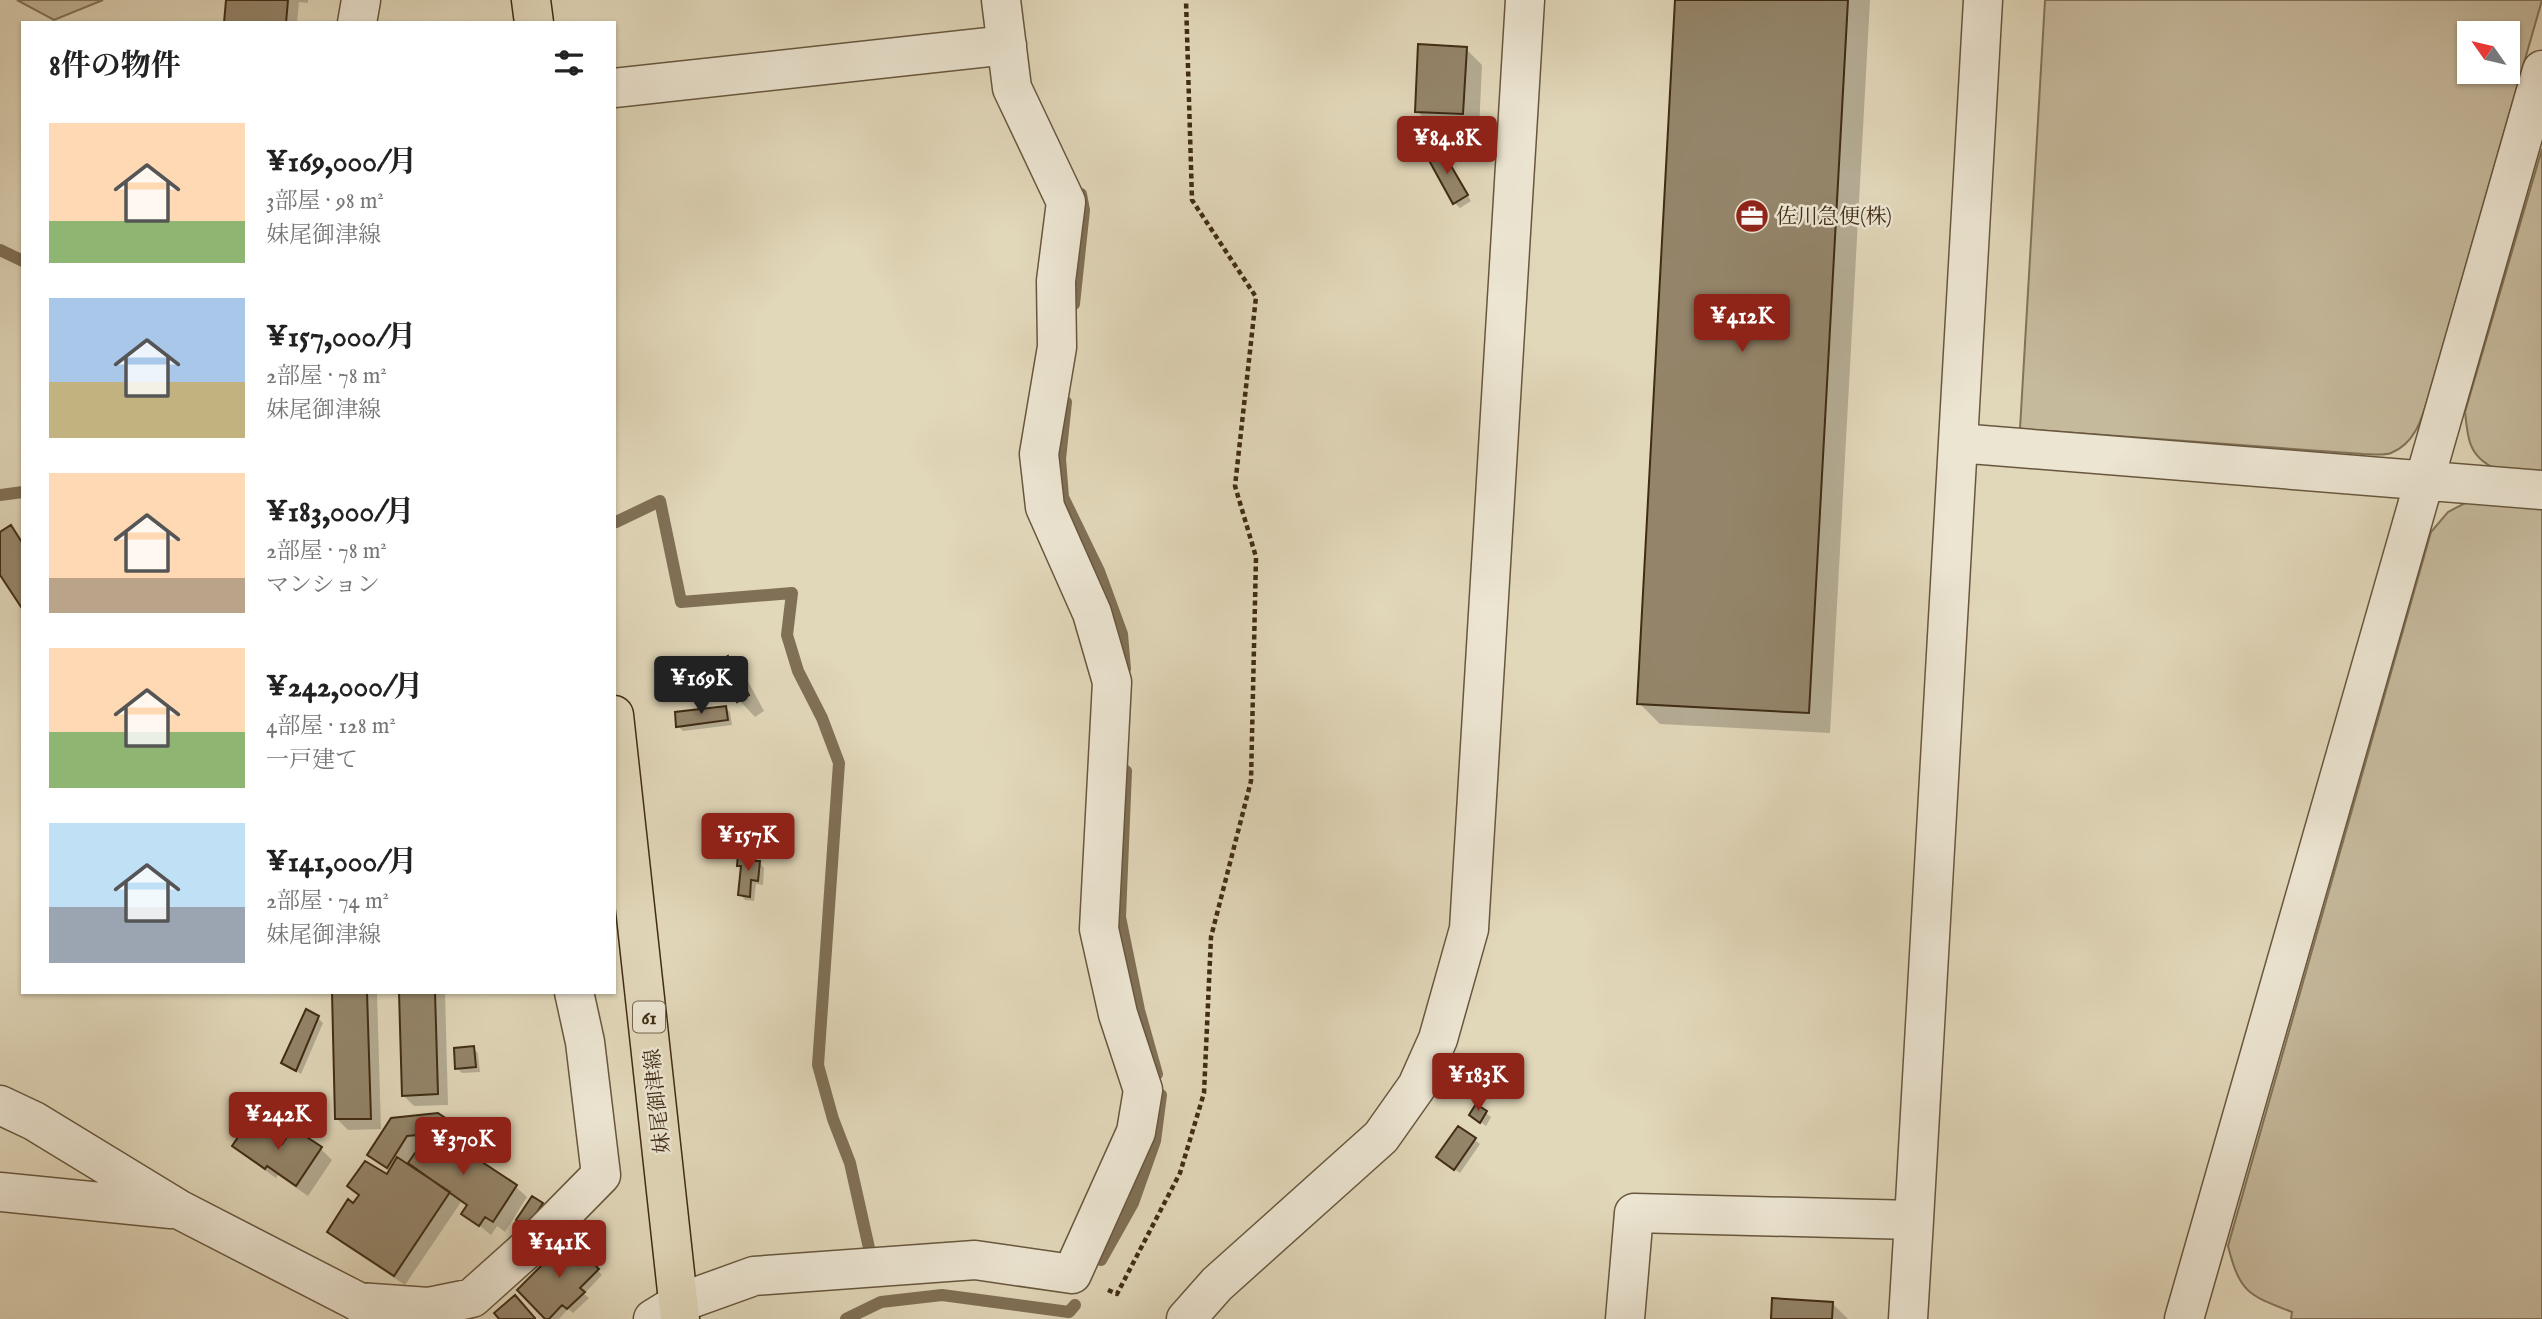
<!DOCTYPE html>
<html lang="ja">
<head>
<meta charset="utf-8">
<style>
	:root { --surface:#fff; --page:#f2f2f2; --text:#222; --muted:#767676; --accent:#8f2418 }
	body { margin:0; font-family:"IM FELL English","Noto Serif JP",serif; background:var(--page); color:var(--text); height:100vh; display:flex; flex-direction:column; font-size:26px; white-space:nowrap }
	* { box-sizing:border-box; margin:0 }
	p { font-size:23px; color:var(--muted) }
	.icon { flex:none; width:38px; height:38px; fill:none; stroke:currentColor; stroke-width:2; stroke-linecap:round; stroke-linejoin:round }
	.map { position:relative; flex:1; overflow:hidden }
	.drawer { position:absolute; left:21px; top:21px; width:595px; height:973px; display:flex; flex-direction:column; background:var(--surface); border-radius:0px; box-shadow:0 2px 5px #0004 }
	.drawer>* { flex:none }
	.needle { width:46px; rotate:304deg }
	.tools { position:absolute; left:2457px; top:21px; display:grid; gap:14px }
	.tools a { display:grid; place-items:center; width:63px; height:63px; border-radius:0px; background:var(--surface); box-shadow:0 2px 5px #0004; font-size:35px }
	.price { position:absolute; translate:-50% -60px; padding:0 16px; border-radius:7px; background:var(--accent); color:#fff; font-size:23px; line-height:46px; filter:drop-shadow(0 2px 4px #0008) }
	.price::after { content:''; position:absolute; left:50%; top:42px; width:21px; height:16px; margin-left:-10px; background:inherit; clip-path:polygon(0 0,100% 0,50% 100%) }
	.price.selected { background:#222; color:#fff }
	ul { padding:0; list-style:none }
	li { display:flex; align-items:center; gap:21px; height:175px; padding:0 28px }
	li span { display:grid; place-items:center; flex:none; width:196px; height:140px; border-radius:0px; color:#555 }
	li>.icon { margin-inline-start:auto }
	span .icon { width:84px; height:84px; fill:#fffc; stroke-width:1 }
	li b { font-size:30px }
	h2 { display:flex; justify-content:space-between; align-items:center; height:84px; padding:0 28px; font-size:30px }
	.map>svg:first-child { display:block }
	.green { fill:#c6ba9d; stroke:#837359; stroke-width:2; fill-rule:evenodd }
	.shadow { fill:#0003 }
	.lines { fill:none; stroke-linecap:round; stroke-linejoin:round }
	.stream { stroke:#807056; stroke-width:12 }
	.building { fill:#94856a; stroke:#402c15; stroke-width:2 }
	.minor-casing { stroke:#68573e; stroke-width:41 }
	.major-casing { stroke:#402c15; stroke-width:41 }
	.path { stroke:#402c15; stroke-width:4.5; stroke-dasharray:5 3.5; stroke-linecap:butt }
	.minor { stroke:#ece5d2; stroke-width:38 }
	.major { stroke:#e1d7b9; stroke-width:38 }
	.labels { text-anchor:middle; stroke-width:5; stroke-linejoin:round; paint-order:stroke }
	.shield { fill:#ece5d2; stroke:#74644e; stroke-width:2 }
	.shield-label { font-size:19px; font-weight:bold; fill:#402c15 }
	.poi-label { font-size:21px; fill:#402c15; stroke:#ece5d2; text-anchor:start }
	.street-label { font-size:21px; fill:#402c15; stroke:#ece5d2 }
</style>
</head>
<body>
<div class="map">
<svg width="2542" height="1319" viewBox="0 0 2542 1319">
	<rect width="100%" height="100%" fill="#e1d7b9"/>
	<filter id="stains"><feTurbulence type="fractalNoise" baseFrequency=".00286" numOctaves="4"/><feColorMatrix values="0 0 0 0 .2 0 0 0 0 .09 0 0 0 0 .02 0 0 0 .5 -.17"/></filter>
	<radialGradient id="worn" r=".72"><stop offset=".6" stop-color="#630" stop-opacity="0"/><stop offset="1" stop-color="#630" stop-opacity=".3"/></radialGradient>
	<!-- green -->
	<path class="green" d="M17 0H103L54 20Z
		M2045 0H2542L2432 384C2424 410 2419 442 2391 453 2383 456 2371 454 2363 454L2020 429ZM2469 33H2508V72H2469Z
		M2542 149V477C2515 475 2477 472 2469 439 2467 431 2466 421 2465 412Z
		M2467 502 2542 509V1319H2291L2292 1312C2248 1295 2240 1293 2228 1246L2431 532 2448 512Z"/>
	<!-- shadow -->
	<path class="shadow" d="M228 0H308V3L299 2 297 23H226Z
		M1677 0H1870L1830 733 1660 724 1639 703Z
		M1466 49 1482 65 1479 130 1433 128 1417 111Z
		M1440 149 1471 201 1460 208 1455 203Z
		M727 658 744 674 764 711 755 717 739 700 731 686 732 699 705 701 689 684 714 660 718 664Z
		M725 707 730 712 732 725 683 731 678 726Z
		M755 858 764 868 763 885 756 884 754 901 745 900 740 894 742 869 739 865Z
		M333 992H377L381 1129 348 1130 337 1119Z
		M401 992H445L448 1105 414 1106 403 1095Z
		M318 1018 323 1023 301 1074 284 1063Z
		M473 1048 478 1053 480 1072 462 1073 457 1068Z
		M1477 1106 1491 1117 1486 1126 1471 1115Z
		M392 1120 452 1124 463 1135 459 1141 449 1142 516 1187 527 1197 505 1232 497 1226 491 1235 464 1213 468 1207 461 1202 405 1285 340 1242 330 1231 360 1196 349 1186 387 1177 390 1172 369 1154Z
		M1458 1128 1480 1144 1460 1173 1443 1162Z
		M294 1130 321 1149 332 1160 308 1196 278 1175 276 1178 245 1156 234 1146H283Z
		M569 1241 602 1275 584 1294 589 1298 573 1313 568 1309 559 1319H547Z
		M1832 1303 1848 1319H1773Z"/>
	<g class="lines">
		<!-- stream -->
		<path class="stream" d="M0 250 23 261
			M1074 304 1084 210 1081 194
			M1066 402 1060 459 1063 497 1099 571 1122 634 1125 669
			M0 495 23 492
			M616 522 660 501 681 602 792 593 787 635 798 671 822 718 839 763 818 1065 833 1119 850 1163 869 1248
			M1126 771 1120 917 1139 1010 1157 1074
			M1101 1260 1133 1203 1155 1141 1161 1095
			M846 1319 881 1302 942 1295 1069 1312 1075 1305"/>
	</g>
	<!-- building -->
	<path class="building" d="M226 0H288L286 23H224Z
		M1675 0H1848L1809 713 1637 704Z
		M1418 44 1467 47 1463 114 1415 112Z
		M1440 147 1468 195 1453 204 1426 155Z
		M11 525 23 544V610L0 575V532Z
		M728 656 749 695 737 702 716 663Z
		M714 658 716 683 687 685 686 660Z
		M726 706 728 720 676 727 675 712Z
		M738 854 756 856 755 861H760L758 881 751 880 750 897 738 895 741 866H737Z
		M332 992H367L371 1119H335Z
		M399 992H435L438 1094 402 1096Z
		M306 1009 319 1016 296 1071 281 1063Z
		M474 1046 476 1067 455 1069 454 1048Z
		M1476 1104 1487 1111 1480 1123 1469 1115Z
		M438 1113 453 1123 448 1130 437 1132 432 1129 428 1134 407 1136 387 1168 367 1155 391 1118Z
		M249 1121 282 1144 293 1128 322 1147 296 1186 267 1166 265 1169 232 1146Z
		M1458 1126 1476 1138 1454 1170 1436 1157Z
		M432 1129 517 1185 493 1222 485 1217 479 1226 461 1214 467 1205 408 1163Z
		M397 1157 450 1192 394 1276 327 1232 348 1199 353 1203 359 1195 347 1186 365 1161 387 1174Z
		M532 1196 543 1203 527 1227 516 1220Z
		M569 1238 599 1269 580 1288 585 1292 567 1309 562 1305 549 1319H545L517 1290Z
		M515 1295 535 1318V1319H499L494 1313Z
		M1772 1298 1833 1302 1832 1319H1771Z"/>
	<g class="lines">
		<!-- minor casing -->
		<g class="minor-casing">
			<path id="minor" d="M357 23 361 0
				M614 88 1007 45
				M1958 443 2542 490
				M0 1105 34 1121 180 1210 382 1314
				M0 1192 171 1209
				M358 1302 428 1307 472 1298 539 1238 601 1175 585 1042 574 992
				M653 1319 679 1303 754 1276 975 1260 1072 1274 1136 1132 1143 1090 1118 1014 1099 929 1112 682 1092 613 1045 507 1039 454 1057 347 1056 281 1066 202 1012 88 1001 0
				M1186 1319 1217 1284 1381 1137 1417 1086 1438 1039 1469 929 1525 0
				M1625 1319 1634 1213 1914 1220 1983 0
				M1908 1319 1914 1220
				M2184 1319 2542 70"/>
		</g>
		<!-- major casing -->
		<g class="major-casing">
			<path id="major" d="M531 0 534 23
				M614 715 680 1319"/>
		</g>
		<!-- path -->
		<path class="path" d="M1108 1290 1117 1294 1180 1173 1204 1093 1211 937 1251 781 1256 557 1235 486 1256 297 1192 200 1186 0"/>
		<!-- minor -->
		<use href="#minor" class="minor"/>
		<!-- major -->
		<use href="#major" class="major"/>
	</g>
	<!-- icons -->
	<defs>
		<g id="office-disc" transform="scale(1.75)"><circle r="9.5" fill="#8f2418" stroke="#ece5d2"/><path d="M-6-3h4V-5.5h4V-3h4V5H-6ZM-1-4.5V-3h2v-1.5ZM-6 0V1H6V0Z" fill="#fff"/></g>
	</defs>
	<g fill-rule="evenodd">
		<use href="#office-disc" x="1752" y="216"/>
	</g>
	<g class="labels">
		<!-- shield labels -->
		<rect class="shield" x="633" y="1001.5" width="32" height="31" rx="5"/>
		<g class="shield-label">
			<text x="649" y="1024">61</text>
		</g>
		<!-- poi labels -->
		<g class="poi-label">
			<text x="1776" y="223">佐川急便(株)</text>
		</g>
		<!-- street labels -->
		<g class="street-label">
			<text transform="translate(657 1101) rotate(-96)" y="7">妹尾御津線</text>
		</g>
	</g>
	<rect width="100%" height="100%" filter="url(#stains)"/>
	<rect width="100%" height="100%" fill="url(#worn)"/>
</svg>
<div class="tools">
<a><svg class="needle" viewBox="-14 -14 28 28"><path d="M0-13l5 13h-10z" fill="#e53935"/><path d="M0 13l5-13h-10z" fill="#767676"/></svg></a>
</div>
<b class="price" style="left:1447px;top:176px">¥84.8K</b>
<b class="price" style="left:1742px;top:354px">¥412K</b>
<b class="price selected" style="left:701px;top:716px">¥169K</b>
<b class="price" style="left:748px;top:873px">¥157K</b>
<b class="price" style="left:1478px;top:1113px">¥183K</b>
<b class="price" style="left:278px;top:1152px">¥242K</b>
<b class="price" style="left:463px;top:1177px">¥370K</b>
<b class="price" style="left:559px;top:1280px">¥141K</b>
<section class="drawer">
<h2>8件の物件<svg class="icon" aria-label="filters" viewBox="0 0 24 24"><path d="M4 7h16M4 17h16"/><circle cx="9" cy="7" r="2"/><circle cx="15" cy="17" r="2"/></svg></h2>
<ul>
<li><span style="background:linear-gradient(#ffd9b3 70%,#8fb573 0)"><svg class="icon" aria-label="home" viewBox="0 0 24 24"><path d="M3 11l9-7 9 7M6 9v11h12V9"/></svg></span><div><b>¥169,000/月</b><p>3部屋 · 98 m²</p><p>妹尾御津線</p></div></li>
<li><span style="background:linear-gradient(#a9c7e8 60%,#c2b280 0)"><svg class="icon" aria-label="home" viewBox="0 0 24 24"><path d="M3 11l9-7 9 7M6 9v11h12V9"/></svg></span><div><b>¥157,000/月</b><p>2部屋 · 78 m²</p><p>妹尾御津線</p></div></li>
<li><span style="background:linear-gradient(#ffd9b3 75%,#b9a48a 0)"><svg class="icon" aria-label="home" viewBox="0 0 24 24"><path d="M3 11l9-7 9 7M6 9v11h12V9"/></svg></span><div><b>¥183,000/月</b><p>2部屋 · 78 m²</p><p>マンション</p></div></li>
<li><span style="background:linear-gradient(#ffd9b3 60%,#8fb573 0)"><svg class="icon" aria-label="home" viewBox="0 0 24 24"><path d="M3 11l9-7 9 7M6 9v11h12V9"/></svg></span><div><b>¥242,000/月</b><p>4部屋 · 128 m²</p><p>一戸建て</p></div></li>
<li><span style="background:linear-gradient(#bfe0f5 60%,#9aa5b1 0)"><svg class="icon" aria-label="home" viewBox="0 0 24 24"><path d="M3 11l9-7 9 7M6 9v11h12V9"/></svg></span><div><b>¥141,000/月</b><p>2部屋 · 74 m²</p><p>妹尾御津線</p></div></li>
</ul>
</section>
</div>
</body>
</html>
